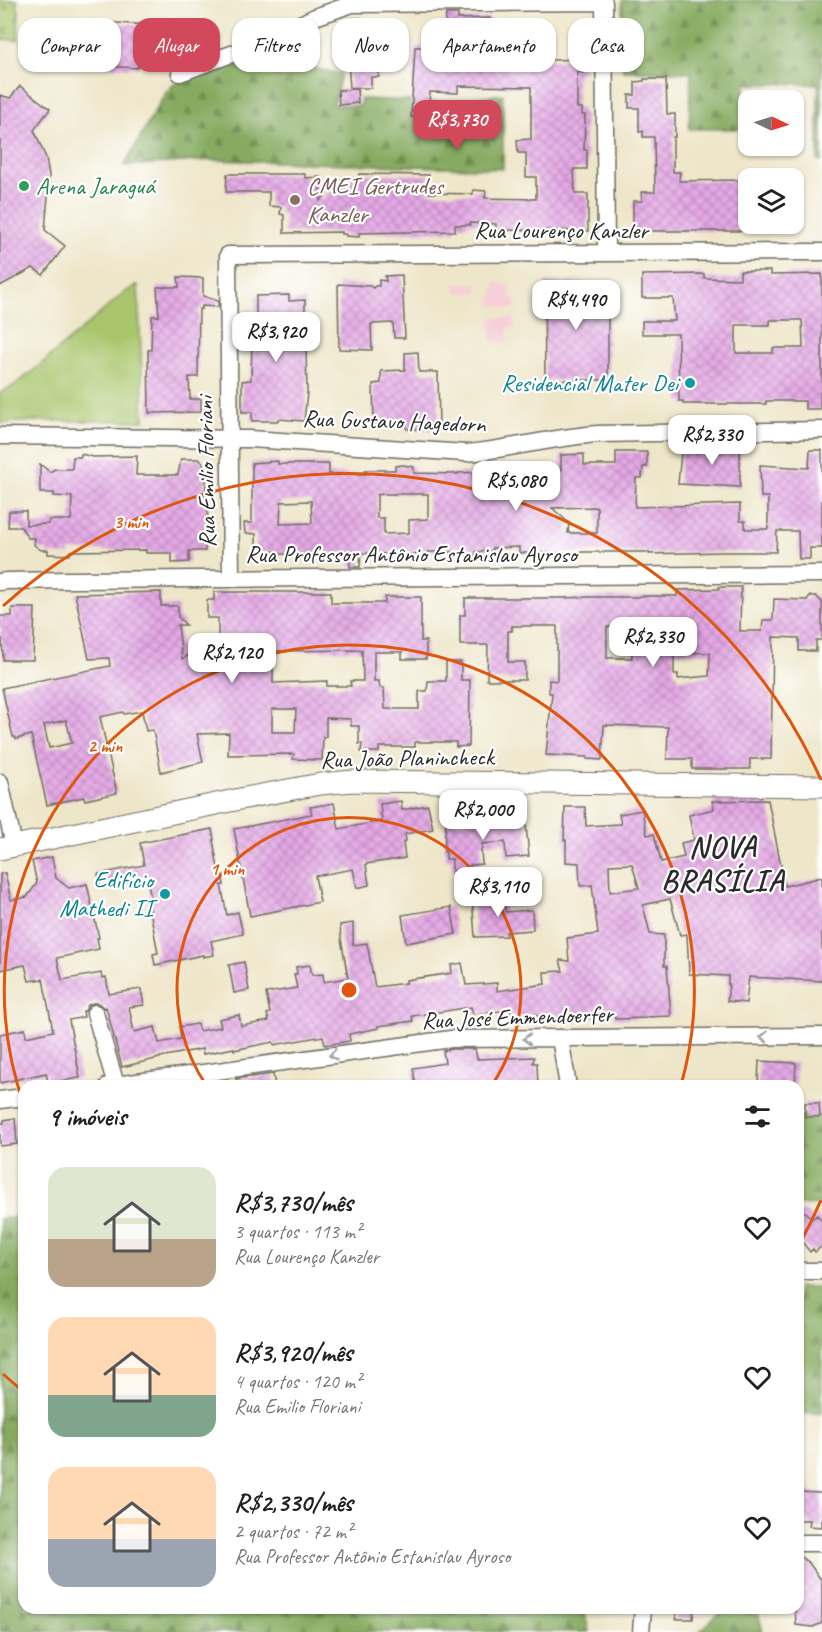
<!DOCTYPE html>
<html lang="pt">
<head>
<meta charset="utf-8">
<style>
	:root { --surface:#fff; --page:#f6f6f6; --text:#202124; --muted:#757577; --accent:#d1495b }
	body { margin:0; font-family:Caveat,sans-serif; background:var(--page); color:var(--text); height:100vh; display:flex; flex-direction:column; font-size:22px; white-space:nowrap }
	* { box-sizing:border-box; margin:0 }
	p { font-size:20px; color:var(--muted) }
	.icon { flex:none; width:33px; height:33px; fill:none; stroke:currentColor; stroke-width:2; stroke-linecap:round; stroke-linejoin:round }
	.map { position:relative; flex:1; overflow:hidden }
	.drawer { position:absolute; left:18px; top:1080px; width:786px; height:534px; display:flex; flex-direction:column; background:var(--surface); border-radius:18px; box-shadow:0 2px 4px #0004 }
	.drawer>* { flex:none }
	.banner { position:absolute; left:18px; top:18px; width:786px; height:54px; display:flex; gap:12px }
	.needle { width:39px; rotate:94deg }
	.tools { position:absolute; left:738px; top:90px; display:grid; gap:12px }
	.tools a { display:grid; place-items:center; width:66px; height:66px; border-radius:12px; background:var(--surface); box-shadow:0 2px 4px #0004; font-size:30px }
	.price { position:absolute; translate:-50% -51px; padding:0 14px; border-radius:12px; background:#fff; color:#222; font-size:20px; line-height:39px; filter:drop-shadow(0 2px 3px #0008) }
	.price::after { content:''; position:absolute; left:50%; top:36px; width:18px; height:14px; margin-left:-9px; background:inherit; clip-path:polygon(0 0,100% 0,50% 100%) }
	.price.active { background:var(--accent); color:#fff }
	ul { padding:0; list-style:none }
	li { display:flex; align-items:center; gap:18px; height:150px; padding:0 30px }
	li span { display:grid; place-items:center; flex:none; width:168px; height:120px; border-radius:18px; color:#555 }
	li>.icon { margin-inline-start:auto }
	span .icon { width:72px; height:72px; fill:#fffc; stroke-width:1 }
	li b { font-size:26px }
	h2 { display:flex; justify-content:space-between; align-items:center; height:72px; padding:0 30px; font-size:26px }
	.pill { padding:0 21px; border-radius:18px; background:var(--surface); box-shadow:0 2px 4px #0004; font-size:21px; line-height:54px }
	.pill.active { background:var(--accent); color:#fff }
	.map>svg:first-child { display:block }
	.built { fill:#f6cfd8 }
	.grass { fill:#a9c66d; stroke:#6a784c; stroke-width:1.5 }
	.forest { fill:url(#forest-firs); stroke:#586b46; stroke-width:1.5 }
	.cemetery { fill:url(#cemetery-stones); stroke:#6a784c; stroke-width:1.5 }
	.building { fill:url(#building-cross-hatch); fill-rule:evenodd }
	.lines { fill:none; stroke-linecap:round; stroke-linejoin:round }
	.minor-casing { stroke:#6f6c62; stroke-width:19 }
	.major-casing { stroke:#6f6c62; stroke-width:23 }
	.minor { stroke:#fff; stroke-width:16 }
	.major { stroke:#fff; stroke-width:21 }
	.oneway { stroke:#a0a0a0 }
	.ring { fill:none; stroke:#df570e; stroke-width:3 }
	.leisure-dot { fill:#2e9e5b; stroke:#fff; stroke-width:2 }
	.education-dot { fill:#8d6e63; stroke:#fff; stroke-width:2 }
	.culture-dot { fill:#0f9aa8; stroke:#fff; stroke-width:2 }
	.labels { text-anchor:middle; stroke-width:4.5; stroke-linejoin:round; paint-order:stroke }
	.leisure-label { font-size:24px; fill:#27864d; stroke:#fff; text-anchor:start }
	.education-label { font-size:24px; fill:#785e54; stroke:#fff; text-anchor:start }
	.street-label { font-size:24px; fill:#2b2b2b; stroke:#fff }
	.culture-label { font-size:24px; fill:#0d838f; stroke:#fff; text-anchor:end }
	.district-label { font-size:30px; font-weight:bold; letter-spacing:1.5px; fill:#2b2b2b; stroke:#fff }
	.centre { fill:#df570e; stroke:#fff; stroke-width:3 }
	.ring-label { font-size:18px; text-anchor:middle; font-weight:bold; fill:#df570e; stroke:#fff; stroke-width:4.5; stroke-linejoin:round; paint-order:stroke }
</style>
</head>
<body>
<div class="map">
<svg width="822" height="1632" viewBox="0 0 822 1632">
	<defs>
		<pattern id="forest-firs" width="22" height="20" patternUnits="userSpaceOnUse" patternTransform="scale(1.5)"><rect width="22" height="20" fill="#86ab60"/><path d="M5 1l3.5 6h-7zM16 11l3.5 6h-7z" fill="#6e8b4f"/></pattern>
		<pattern id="cemetery-stones" width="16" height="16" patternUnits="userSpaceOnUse" patternTransform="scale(1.5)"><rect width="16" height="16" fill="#a9c66d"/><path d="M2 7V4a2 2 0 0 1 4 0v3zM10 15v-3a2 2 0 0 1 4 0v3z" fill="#92aa5f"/></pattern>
		<pattern id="building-cross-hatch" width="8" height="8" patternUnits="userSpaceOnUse" patternTransform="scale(1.5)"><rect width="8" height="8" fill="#e5a9e6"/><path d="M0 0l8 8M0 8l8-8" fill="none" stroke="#ba8abb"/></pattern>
	</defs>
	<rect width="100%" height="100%" fill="#fff"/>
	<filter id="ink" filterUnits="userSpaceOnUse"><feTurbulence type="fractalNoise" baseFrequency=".0167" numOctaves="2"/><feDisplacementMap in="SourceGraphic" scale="12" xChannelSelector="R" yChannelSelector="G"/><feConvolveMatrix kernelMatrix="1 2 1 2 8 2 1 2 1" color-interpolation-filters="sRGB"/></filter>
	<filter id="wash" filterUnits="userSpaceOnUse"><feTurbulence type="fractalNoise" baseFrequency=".008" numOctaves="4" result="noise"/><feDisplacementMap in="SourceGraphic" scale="24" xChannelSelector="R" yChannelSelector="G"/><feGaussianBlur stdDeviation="1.35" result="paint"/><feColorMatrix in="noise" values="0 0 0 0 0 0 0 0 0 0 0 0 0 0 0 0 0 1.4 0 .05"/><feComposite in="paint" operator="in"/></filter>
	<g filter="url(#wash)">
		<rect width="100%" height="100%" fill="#eee6c9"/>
		<!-- built -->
		<path class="built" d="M495 282 511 286 508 297 516 299 514 310 490 305Z
			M467 283H478V293H456L455 284H466Z
			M514 317 515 328 507 329 508 341 492 343 490 319Z"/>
		<!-- grass -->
		<path class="grass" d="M138 285 144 421H40L0 423V393L13 386 39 366 125 292Z"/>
		<!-- forest -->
		<path class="forest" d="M622 0H822V161H818V84H745L742 129H689L691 72 623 71Z
			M258 56 341 74 334 105 360 106 361 99 447 102 503 94V169L212 160 124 166 164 95 174 84Z
			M798 1116 822 1117V1204L798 1205Z
			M24 1216V1608H584L589 1632H0V1219Z
			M798 1287H822V1413H798Z
			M725 1608H757L763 1632H699Z"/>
		<!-- cemetery -->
		<path class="cemetery" d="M0 0H17V6L19 10 18 40 0 39Z"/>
		<g id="blocks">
			<!-- building -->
			<path class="building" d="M446 14H458V19L490 18 489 25 518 26V54H525V61L582 59 583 73 578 72 577 81V108H582V115H585L584 150H587V169H574L575 194H588V231L496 230V224L470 223V225H455V231L359 233V237L346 236V234H342V232L284 233V215L280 214 281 207 269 206V192H226L227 174H305V178L320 177V201L341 179 359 178V174L429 175V193L473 194V190L486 191 485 198 536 199V177H526V153H518L517 140 531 139V87L458 86V93L430 92 428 118 411 117 415 47H426V45L444 46Z
				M31 18 168 26 165 65 138 63V68L52 63 53 55 29 54Z
				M349 18H362L360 42 379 43V77H371V88H350L347 49 349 48Z
				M644 79H666L667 114H675V137H673V172H680L679 181 740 180V196H748V231H633V201H642L641 192H655L654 137H643V131L639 132V108H629V95H635V82L644 81Z
				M20 86 50 109 34 130 46 158 49 175 48 196 45 230 65 246 43 275 33 268 0 286V95L10 98Z
				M357 89 358 103 339 105 338 90Z
				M740 271H770V275L822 274V392H820V409H805V401H766V404H683V401H679L678 334H642V321H675L673 298H642V275L704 274V278L740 279ZM770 320H802L803 348H773V353H736V325H770Z
				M402 275 405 338H394L393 323 371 324 372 350 339 349 338 284 370 286 373 288 375 286H379V280L386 281 385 276Z
				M178 277 203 278V296L218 301V307L202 306V309H199L198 377H189L190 399H201V412L149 413 148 350H151L152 316H159L157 287H179Z
				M544 283H608V380H546L545 379Z
				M289 295V301L305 300V316H293V348H306L307 393 304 421 278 419V421H252V412H242V381L251 380 252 336H250L249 316H256V296Z
				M418 352 419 372H438L439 430 407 429 406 424 374 425 373 384 381 383V371L405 370V353Z
				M717 442H740V487L678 484 681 452 696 453 699 447H717Z
				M810 450H822V548H810V559H799L798 531H777L776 552H722L649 554V552H581V553H519V547L492 548V551L476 552V555H459V553L453 552H427V555L361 553 360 567H350L349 554H278V551L256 552V534L245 533 244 523H252V463L278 461V464H329V474H365V470H395V466L403 465 414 467V473L458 474V473L480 472V478H519V470L561 471V455L584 454V465H616V452H647V467H643L642 478H636L635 507 740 504V521H745V529H768V497H761L760 465 809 468ZM384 494H428V519L409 520V533L384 534V518H377V495ZM311 501 312 523 280 524 281 502ZM597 507V533H568L569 523 552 508Z
				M81 454 93 457 137 456 136 475H178L181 459H199L203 463V477L206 478 205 506H208L205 551H189V562L172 563V553H146V550L70 551V555L48 554V550H41L34 545 35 538H28L21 527H8L9 511H26V525L48 524 49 520H71L72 497 54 496V493H40V464L50 472 55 469H72L73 457H81Z
				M719 587H741L740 631H762L763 620H773L774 599 807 600 810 596H816L822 602V640H816V651H799V638L773 637 771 759H750V769H692V759H667L668 727 604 725 602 760 587 759V757L546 755 552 693H549V680L557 681V626H512V631H508V662H525V680H487L488 645H460V615H465V598H563L589 597H639V596H677V590L719 589ZM607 627H632V658H607ZM674 652 710 653 709 676 678 679V674H674Z
				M161 592V606H178V617L186 625H178L182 659 206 646 218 658V618H207V600H214V592H331V603H385V597H421V641H426V659H402V652H374V681H379L380 688H384L385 709H419V691H427L428 681H446V662H461V680H470L469 746 456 747V742H415V747H379V752H361L362 744H359V726H351V719L326 718V737H323L322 760 293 759 294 754 228 755 229 733 197 734 203 762 161 772 153 730 146 731 142 711 124 714 123 712 100 717 117 793 85 800 84 797 47 805 31 735 16 739 15 737H13L2 688 110 666 109 658 89 659 75 594ZM362 650 363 681H350L351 686H327V681L273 683V656H276V651ZM272 709H296L295 732H272ZM66 720 72 743 49 748 44 725Z
				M12 608H35L33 660H3L2 639H0V616H12Z
				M768 800 785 886 822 877V981L749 977 746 1003 727 1001 729 984H728V976L689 974 687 934 680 935 670 899 643 905 650 934 664 935V966H667L671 1016 646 1017V1018L615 1019 614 1013 569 1021 545 1022V1016H511L510 1010 473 1014 471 1007 412 1016 413 1021 378 1026 379 1028 349 1034 350 1041 325 1045 323 1036 274 1045 273 1042 234 1050V1048L203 1054 202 1049 160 1057V1058L122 1067 106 1007 104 1008 98 1003H93L88 1005 85 1011H83L84 1017 69 1020 80 1078 48 1083 46 1073 0 1083V1034L25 1029 26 1037 53 1031 43 979 29 981 25 965 0 970V874L5 873 11 900 27 897 37 883 32 861 52 857 56 878 69 888 87 884 99 938H97L99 949 57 958 62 980 101 973 102 978 106 977 109 994 141 989 144 1005 129 1007 134 1032 155 1027 159 1043 181 1039 179 1027 197 1024 199 1031 221 1027 219 1019 239 1015 241 1026 269 1021 267 1014 270 1013 266 993 297 988 294 974H297L296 967 310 965 312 975 323 974 324 982 348 978 341 939 340 925 353 923V945L367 943 375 987 406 983V980L452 973 451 965 462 963 466 985 497 983V991L545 984 544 972 563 971 560 960 569 961 567 938 598 934 592 885 580 886 579 863 566 862V840H564L565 807H585L586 826 621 824 619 814 642 810 647 835 654 834 661 862 684 857 681 843 694 840 689 815 714 809 712 801ZM632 864 639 888 610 892 609 865Z
				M401 801 402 810 428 805 433 829 405 834 406 841 403 842 405 858 366 864 369 885 357 888 353 869 315 876 320 902 250 916 234 829 312 814 310 807 334 803 339 829 382 821 380 804Z
				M488 809V817L525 814 529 856 506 858 505 842 482 844V849H481L482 864 470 865 472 895 460 896 458 870 452 871V859H446V852H444L446 822 466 823 465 811Z
				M212 829 214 840H213L219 874H222L224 885H221L227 915 238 912 243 934 211 941 214 955 203 957V955L155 965 153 954 158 953 148 900 151 899 147 878 101 887 98 874 144 865 140 843Z
				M472 897 504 899 505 912 532 910 533 930 506 932 507 936 475 937Z
				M451 907 456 934 406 943 402 915Z
				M244 962 249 990 234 993 229 965Z
				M452 1049H475L477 1059 534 1057 533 1063H537L538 1086H416L413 1068 445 1063 443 1051Z
				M759 1061 796 1063 795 1086 758 1084Z
				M273 1074 275 1086H237L236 1079Z
				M805 1103H819L820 1117H805Z
				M15 1118 17 1144 0 1146V1123H4V1120Z
				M798 1212H806L812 1219 817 1215 822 1221V1246L815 1252 813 1249 810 1252 798 1237Z
				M798 1492 822 1493V1527L809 1526 810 1520H798Z
				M798 1555 809 1563 822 1581V1623L813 1627 796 1625 795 1608H798Z
				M677 1608H694L693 1619H676Z"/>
		</g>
	</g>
	<g filter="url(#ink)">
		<use href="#blocks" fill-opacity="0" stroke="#6f6c62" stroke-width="1.5"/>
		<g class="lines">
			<!-- minor casing -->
			<g class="minor-casing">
				<path id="minor" d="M180 73 256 45 315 17 352 4 604 2 606 253
					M0 436 250 439 466 453C511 449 554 437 598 434L822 430
					M231 579 228 255 822 252
					M0 582 6 581 72 580 822 574
					M0 782 14 846
					M95 1013 116 1085
					M560 1038 568 1086
					M108 1086 451 1039 822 1036
					M0 1100 24 1097
					M798 1271H822
					M798 1543H822
					M641 1632 643 1608"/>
			</g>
			<!-- major casing -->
			<g class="major-casing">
				<path id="major" d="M0 849 240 799 320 784 353 781 822 786"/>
			</g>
			<!-- minor -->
			<use href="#minor" class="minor"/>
			<!-- major -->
			<use href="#major" class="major"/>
		</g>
		<!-- one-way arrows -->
		<defs><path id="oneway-chevron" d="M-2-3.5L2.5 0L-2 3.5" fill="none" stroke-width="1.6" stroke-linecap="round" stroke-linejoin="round" transform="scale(1.5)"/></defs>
		<g class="oneway">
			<use href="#oneway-chevron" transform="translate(764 1037) rotate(180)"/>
			<use href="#oneway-chevron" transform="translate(527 1039) rotate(180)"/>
			<use href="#oneway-chevron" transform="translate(333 1055) rotate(172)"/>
		</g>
	</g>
	<!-- distance rings -->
	<g class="ring">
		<path d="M206 1085A172 172 0 1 1 492 1085"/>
		<path d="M24 1105A345 345 0 1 1 681 1085"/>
		<path d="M821 1200A517 517 0 0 1 799 1245M24 1392A517 517 0 0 1 3 1374M3 606A517 517 0 0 1 821 780"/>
	</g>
	<!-- markers -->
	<circle class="leisure-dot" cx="24" cy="186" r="6"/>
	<circle class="education-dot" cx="295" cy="200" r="6"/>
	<g class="culture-dot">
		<circle cx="690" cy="383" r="6"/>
		<circle cx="165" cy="894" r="6"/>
	</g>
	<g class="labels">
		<!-- leisure labels -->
		<g class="leisure-label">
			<text x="36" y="194">Arena Jaraguá</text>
		</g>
		<!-- education labels -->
		<g class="education-label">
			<text x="307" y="194">CMEI Gertrudes<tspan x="307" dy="28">Kanzler</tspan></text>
		</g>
		<!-- street labels -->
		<g class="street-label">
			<text x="561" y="238">Rua Lourenço Kanzler</text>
			<text transform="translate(394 421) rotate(2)" y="8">Rua Gustavo Hagedorn</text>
			<text transform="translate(206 472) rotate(-91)" y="8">Rua Emilio Floriani</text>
			<text x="411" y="562">Rua Professor Antônio Estanislau Ayroso</text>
			<text transform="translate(407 758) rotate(-1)" y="8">Rua João Planincheck</text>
			<text transform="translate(517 1017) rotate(-2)" y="8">Rua José Emmendoerfer</text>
		</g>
		<!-- culture labels -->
		<g class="culture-label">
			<text x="678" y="391">Residencial Mater Dei</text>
			<text x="153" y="888">Edifício<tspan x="153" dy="28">Mathedi II</tspan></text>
		</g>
		<!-- district labels -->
		<g class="district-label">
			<text x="723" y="857">NOVA<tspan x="723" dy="34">BRASÍLIA</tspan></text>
		</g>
	</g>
	<circle cx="349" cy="990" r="9" class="centre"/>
	<g class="ring-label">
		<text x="131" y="528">3 min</text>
		<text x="105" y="752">2 min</text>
		<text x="227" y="875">1 min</text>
	</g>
</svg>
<div class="tools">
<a><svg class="needle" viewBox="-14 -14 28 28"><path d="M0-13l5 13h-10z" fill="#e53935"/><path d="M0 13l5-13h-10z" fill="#757577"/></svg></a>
<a><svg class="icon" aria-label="layers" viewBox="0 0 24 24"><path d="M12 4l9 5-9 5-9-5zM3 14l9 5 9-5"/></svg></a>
</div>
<b class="price active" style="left:457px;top:151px">R$3,730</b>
<b class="price" style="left:576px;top:331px">R$4,490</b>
<b class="price" style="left:276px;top:363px">R$3,920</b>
<b class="price" style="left:712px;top:466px">R$2,330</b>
<b class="price" style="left:516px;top:512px">R$5,080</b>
<b class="price" style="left:653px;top:668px">R$2,330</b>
<b class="price" style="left:232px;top:684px">R$2,120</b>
<b class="price" style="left:483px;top:841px">R$2,000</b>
<b class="price" style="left:498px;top:918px">R$3,110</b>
<div class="banner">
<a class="pill">Comprar</a>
<a class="pill active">Alugar</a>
<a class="pill">Filtros</a>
<a class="pill">Novo</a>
<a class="pill">Apartamento</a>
<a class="pill">Casa</a>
</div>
<section class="drawer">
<h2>9 imóveis<svg class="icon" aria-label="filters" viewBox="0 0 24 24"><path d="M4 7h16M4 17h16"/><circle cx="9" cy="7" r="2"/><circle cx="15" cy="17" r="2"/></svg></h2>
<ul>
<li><span style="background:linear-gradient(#dfe7d0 60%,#b9a48a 0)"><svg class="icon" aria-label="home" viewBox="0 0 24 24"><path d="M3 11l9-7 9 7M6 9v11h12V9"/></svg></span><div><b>R$3,730/mês</b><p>3 quartos · 113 m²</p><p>Rua Lourenço Kanzler</p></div><svg class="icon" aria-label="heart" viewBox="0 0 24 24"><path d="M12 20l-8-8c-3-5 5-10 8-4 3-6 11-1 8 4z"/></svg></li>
<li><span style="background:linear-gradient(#ffd9b3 65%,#7fa58c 0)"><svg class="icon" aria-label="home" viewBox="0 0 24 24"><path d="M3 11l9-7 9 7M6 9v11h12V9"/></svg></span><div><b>R$3,920/mês</b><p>4 quartos · 120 m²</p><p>Rua Emilio Floriani</p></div><svg class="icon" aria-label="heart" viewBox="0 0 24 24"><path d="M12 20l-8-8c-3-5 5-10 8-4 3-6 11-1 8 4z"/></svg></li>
<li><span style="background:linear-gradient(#ffd9b3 60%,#9aa5b1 0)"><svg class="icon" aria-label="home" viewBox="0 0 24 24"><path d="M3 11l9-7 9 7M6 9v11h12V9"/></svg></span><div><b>R$2,330/mês</b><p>2 quartos · 72 m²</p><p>Rua Professor Antônio Estanislau Ayroso</p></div><svg class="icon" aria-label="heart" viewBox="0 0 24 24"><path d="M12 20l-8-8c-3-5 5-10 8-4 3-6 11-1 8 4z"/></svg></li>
</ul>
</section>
</div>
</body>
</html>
